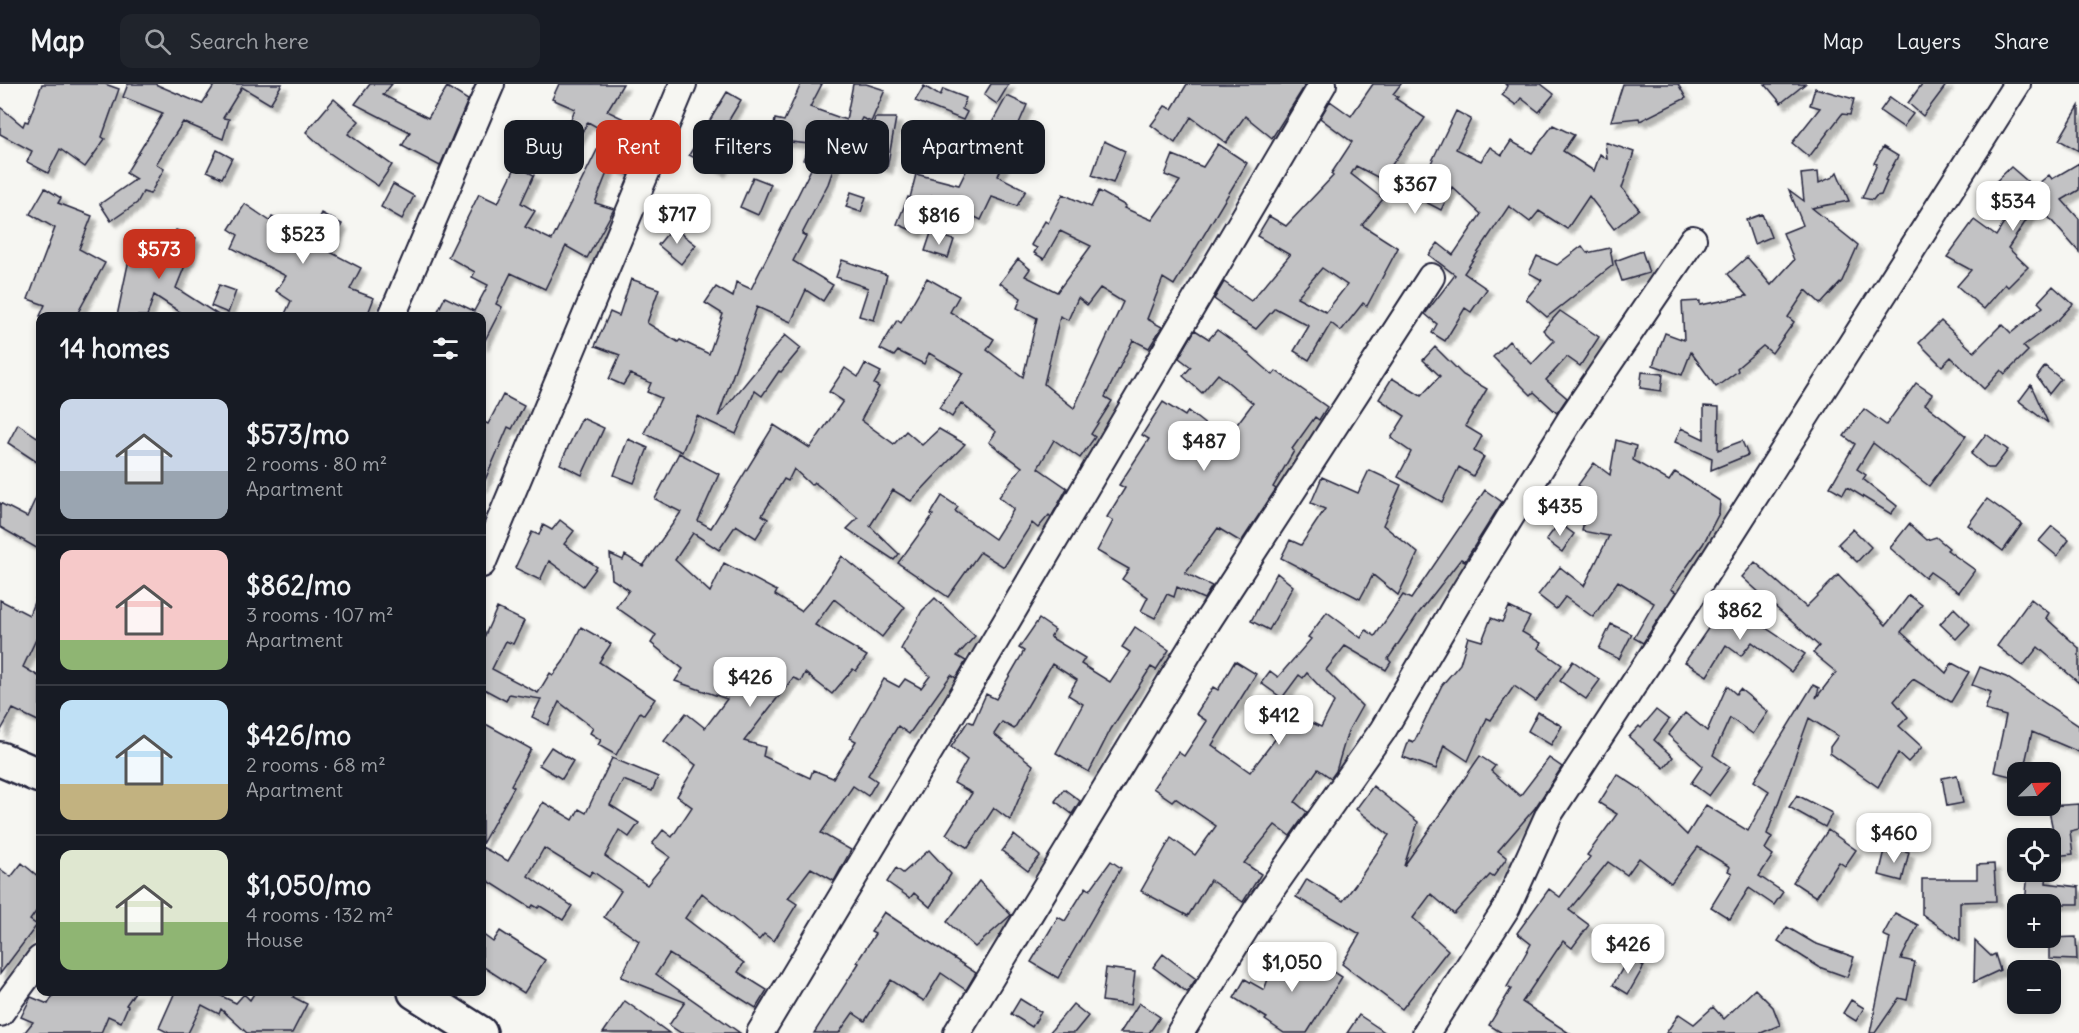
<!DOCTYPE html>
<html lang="en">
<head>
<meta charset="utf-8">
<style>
	:root { --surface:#171b24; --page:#20242c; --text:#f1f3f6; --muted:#9ea1a6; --line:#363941; --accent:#c8321e }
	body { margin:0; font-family:Delius,sans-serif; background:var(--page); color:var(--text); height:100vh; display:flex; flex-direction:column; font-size:22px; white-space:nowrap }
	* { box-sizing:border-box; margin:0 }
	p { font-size:20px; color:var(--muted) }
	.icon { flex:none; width:33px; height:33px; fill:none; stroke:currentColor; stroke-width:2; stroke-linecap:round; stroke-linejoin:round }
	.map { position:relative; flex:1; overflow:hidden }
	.panel { position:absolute; left:36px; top:228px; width:450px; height:684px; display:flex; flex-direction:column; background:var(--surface); border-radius:12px; box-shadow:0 3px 9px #0003 }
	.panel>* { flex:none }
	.banner { position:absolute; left:504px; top:36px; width:570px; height:54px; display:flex; gap:12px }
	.needle { width:39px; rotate:67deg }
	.buttons { position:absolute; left:2007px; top:678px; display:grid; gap:12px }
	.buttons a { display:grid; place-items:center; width:54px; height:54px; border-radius:12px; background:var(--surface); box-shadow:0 3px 9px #0003; font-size:30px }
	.price { position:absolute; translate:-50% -51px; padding:0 14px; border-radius:12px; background:#fff; color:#222; font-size:20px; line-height:39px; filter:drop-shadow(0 2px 3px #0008) }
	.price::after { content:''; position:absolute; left:50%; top:36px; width:18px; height:14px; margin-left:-9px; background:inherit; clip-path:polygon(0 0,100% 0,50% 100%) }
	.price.current { background:var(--accent); color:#fff }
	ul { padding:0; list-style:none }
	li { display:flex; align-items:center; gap:18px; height:150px; padding:0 24px }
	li+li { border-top:2px solid var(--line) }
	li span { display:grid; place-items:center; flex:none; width:168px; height:120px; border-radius:12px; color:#555 }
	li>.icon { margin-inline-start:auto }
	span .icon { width:72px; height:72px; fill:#fffc; stroke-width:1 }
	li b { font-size:26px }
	h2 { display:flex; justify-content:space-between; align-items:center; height:72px; padding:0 24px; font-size:26px }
	.tag { padding:0 21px; border-radius:12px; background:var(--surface); box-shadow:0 3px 9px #0003; font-size:21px; line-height:54px }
	.tag.current { background:var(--accent); color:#fff }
	header { display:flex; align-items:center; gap:36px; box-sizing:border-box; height:84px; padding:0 30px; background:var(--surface); border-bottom:2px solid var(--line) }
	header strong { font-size:28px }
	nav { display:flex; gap:33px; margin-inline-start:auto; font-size:21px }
	.search { width:420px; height:54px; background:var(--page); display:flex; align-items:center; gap:15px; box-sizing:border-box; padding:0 21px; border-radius:12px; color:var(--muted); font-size:22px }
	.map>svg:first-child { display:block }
	.building { fill:#c2c2c4; stroke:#22223b; stroke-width:1.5; fill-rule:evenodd; filter:url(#shadow) }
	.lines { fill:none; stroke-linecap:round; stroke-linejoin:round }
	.minor-casing { stroke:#22223b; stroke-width:30 }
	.major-casing { stroke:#22223b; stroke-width:38 }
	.minor { stroke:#f6f6f2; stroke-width:26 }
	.major { stroke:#f6f6f2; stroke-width:33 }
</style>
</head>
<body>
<header>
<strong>Map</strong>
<div class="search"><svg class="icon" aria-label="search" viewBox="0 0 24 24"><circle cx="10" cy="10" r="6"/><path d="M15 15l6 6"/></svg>Search here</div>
<nav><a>Map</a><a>Layers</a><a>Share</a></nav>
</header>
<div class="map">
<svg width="2079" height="949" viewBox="0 0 2079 949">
	<defs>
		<filter id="shadow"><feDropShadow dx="5.5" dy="5.5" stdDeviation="1.5" flood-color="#0004"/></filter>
	</defs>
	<rect width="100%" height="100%" fill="#f6f6f2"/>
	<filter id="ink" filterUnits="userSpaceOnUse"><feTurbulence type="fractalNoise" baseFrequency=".0167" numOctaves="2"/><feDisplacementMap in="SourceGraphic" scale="12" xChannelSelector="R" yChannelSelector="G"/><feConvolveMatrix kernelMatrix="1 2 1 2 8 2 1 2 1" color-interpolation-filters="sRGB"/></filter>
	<g filter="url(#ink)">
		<!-- building -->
		<path class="building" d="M42 0H105L119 5 102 53 105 55 85 83 60 65 48 89 27 78 32 67 0 50V23L23 42 25 37 28 38Z
			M128 0H155L202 20 215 0H282L270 20 242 3 223 34 229 35 223 55 183 38 156 80 164 85 150 110 143 108 137 119 111 137 100 120 136 95 126 89 163 29 123 13Z
			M370 0H392L383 11 428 34 447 3 468 16 440 82 402 62 410 48 355 20Z
			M559 0H623L607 27 645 45 639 60 641 61 629 91 610 81 595 119 614 125 587 174 566 162 545 205 511 189 496 220 502 223 482 262V232H449L438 227 445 213 474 227 488 201 472 193 475 188 448 173 479 110 498 119 516 82 534 91 521 119 535 127 525 143 552 156 606 48 588 38 562 81 554 77 575 25 552 15Z
			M801 0H822L810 23 846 36 853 0H866L885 6 871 38 862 34 843 70 839 69 828 100 802 150 806 152 793 177 833 201 823 217 806 206 791 238 757 223 718 333 785 251 801 264 781 288 779 287 762 312 755 307 736 350 697 332 682 368 644 349 661 314 647 308 651 299 630 290 623 301 609 295 620 271 595 262 610 228 619 232 631 195 659 205 647 239 678 258 680 256 709 270 723 230 705 219 716 203 733 213 736 198 751 205 813 81 803 76 809 60 772 56 775 35 784 37Z
			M991 0H1009L997 20 984 11Z
			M1187 0H1306L1272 54 1245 32 1226 59 1191 33 1175 59 1151 41 1165 22 1172 25Z
			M1373 0H1401L1393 10 1398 13 1396 15 1425 34 1391 82 1421 100 1456 27 1471 35 1456 65 1481 77 1490 63 1502 71 1511 57 1532 69 1553 41 1574 51 1563 67 1594 87 1600 70 1607 75 1605 58 1634 68 1622 104 1639 125 1614 145 1589 112 1567 145 1539 127 1530 138 1509 122 1464 189 1487 205 1471 228 1465 224 1445 257 1432 249 1437 240 1425 230 1455 191 1429 171 1438 159 1453 171 1481 130 1452 103 1441 126 1356 82 1351 90 1383 115 1362 141 1398 164 1367 222 1363 219 1341 247 1331 239 1309 276 1294 267 1309 242 1275 224 1256 245 1231 230 1232 228 1214 215 1224 198 1251 217 1290 171 1257 152 1269 132 1286 142 1333 92 1331 90 1352 58 1320 34 1330 17 1351 32ZM1322 184 1347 201 1326 228 1297 213Z
			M1505 0H1541L1554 10 1539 28 1521 14 1516 21 1502 11 1507 2Z
			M1623 0H1678L1686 14 1640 37 1639 34 1611 37Z
			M1765 0H1805L1781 19Z
			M1922 0H1947L1923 32 1908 19Z
			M924 2 940 12 943 5 966 14 962 25 967 28 963 36 915 17Z
			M1815 4 1854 15 1850 31 1842 30 1809 73 1792 59 1820 24 1810 21Z
			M727 8 741 16 715 59 730 67 720 87 689 71Z
			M1007 12 1027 21 1010 60 985 51Z
			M1890 13 1913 30 1903 43 1880 27Z
			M334 15 359 37 348 50 392 81 378 102 328 68 306 48Z
			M2079 22V67L2059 56Z
			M875 34H896L887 84 862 76Z
			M1104 57 1125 67 1113 99 1092 91Z
			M1218 60 1247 79 1174 201 1163 194 1147 235 1162 243 1149 264 1133 256 1105 313 1112 317 1091 350 1095 353 1080 374 1054 356 1038 384 1067 404 1051 433 1049 431 1038 444 1032 439 1004 483 980 468 948 513 898 479 933 431 931 430 942 412 958 423 955 427 995 455 1014 425 999 413 1022 383 989 358 996 348 961 319 952 333 939 324 963 289 929 269 924 280 898 267 894 272 880 265 897 236 901 239 927 194 959 212 950 228 994 255 987 266 1023 293 1037 234 1017 224 1021 214 1000 199 1018 175 1030 185 1025 192 1057 208 1091 162 1060 147 1044 175 1034 169 1037 164 1031 161 1045 137 1048 139 1063 110 1091 123 1099 107 1126 122 1124 124 1152 136 1180 97 1165 91 1173 71 1203 83ZM1100 204 1123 218 1074 324 1044 300 1060 232 1068 236 1078 214 1087 221Z
			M1883 63 1898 72 1885 96 1887 97 1881 111 1876 112 1873 116 1862 114 1877 80 1874 79Z
			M217 66 232 74 222 94 207 87Z
			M976 67 1003 80 998 92 1026 106 1017 122 992 113 981 136 932 112 916 148 897 140 908 113 910 114 916 90 959 101Z
			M2079 79V106L2062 116 2079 135V168L2037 120 2008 164 2028 183 2008 203 2005 200 1984 225 1957 202 1971 186 1947 173 1974 136 1996 152 2011 128 1988 105 2011 83 2034 103 2049 91 2052 95Z
			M1818 88 1819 99 1833 93 1837 88 1849 117 1812 124 1858 161 1842 197 1821 220 1806 206 1788 233 1794 238 1772 269 1763 262 1737 284 1738 287 1716 303 1691 268 1682 291 1653 281 1665 249 1684 256 1682 218 1700 217V221L1747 212 1728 190 1747 173 1771 201 1794 176 1783 149 1803 141 1789 106 1804 117 1801 90Z
			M753 93 771 100 758 131 740 123Z
			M393 100 414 112 402 135 381 123Z
			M45 104 61 114 58 119 92 132 79 165 105 179 76 232H40L45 221 28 215 55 144 30 130Z
			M851 108 866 113 861 128 846 123Z
			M245 120 270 137 272 133 310 151 321 129 342 140 328 167 361 184 350 205 374 214 367 232H284L291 217 276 207 286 192 232 164 238 151 229 145Z
			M1762 130 1771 153 1754 160 1746 136Z
			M673 143 696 161 681 180 658 161Z
			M176 146 196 154 176 204 220 232H186L154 211 147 232H117L128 180 137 160 165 173Z
			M931 149 954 156 948 174 925 167Z
			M1582 162 1587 169 1610 164 1613 181 1547 233 1526 215 1542 196 1529 189 1537 172 1557 181Z
			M1642 167 1649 189 1622 197 1615 177Z
			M842 176 887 191 874 236 859 232 868 204 836 193Z
			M219 201 236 207 228 229 211 222Z
			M2053 202 2073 220 2058 236 2023 262 2028 267 2005 290 2001 286 1984 305 1951 273 1942 282 1919 259 1941 237 1974 268 2002 240 2011 249 2043 223 2038 218Z
			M1560 227 1599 253 1580 282 1567 273 1546 296 1567 314 1557 329 1534 308 1531 311 1493 273 1509 257 1532 280 1554 257 1543 246Z
			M1195 246 1209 255 1217 246 1241 263 1273 291 1276 287 1327 323 1319 336 1315 333 1292 365 1294 367 1273 403 1276 405 1241 458 1218 444 1185 489 1212 502 1204 515 1177 503 1174 513 1167 510 1155 534 1141 527 1148 513 1122 495 1129 485 1097 467 1113 437 1107 433 1125 404 1119 401 1149 355 1142 351 1163 318 1185 332 1188 327 1225 356 1253 319 1218 290 1202 309 1183 292 1191 283 1179 274Z
			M1435 263 1463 291 1487 305 1465 342 1482 352 1474 367 1484 373 1473 392 1459 383 1442 418 1398 393 1411 368 1391 354 1405 332 1379 315 1392 294 1421 312 1440 292 1423 276Z
			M865 280 881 288 874 300 879 303 861 336 894 360 906 347 922 361 939 345 965 360 911 417 893 406 870 442 899 470 894 476 847 445 858 434 814 398 811 401 794 385 788 397 784 395 762 431 768 435 756 454 736 441 719 466 693 449 675 476 710 508 724 479 777 507 775 511 801 527 820 506 842 472 905 523 882 553 834 515 815 541 867 572 856 587 853 585 832 610 805 589 801 597 793 594 744 657 765 663 763 672 810 694 813 686 833 694 856 657 850 654 884 595 899 603 905 595 921 604 930 592 901 565 922 527 935 514 975 552 957 572 966 577 956 594 951 591 909 650 898 642 868 691 877 697 868 712 853 702 821 749 851 766 834 797 811 784 788 814 797 820 774 857 764 850 759 856 702 809 685 834 744 879 738 888 767 906 756 924 669 870 656 890 740 949H681L669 941 685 918 621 893 639 857 604 833 621 807 592 787 589 792 544 764 528 792 572 822 563 836 540 822 538 824 533 821 531 824 482 793V763L508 777 543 718 573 736 579 725 586 729 612 674 658 693 652 707 623 696 610 721 639 739 629 753 619 746 605 772 647 801 670 773 652 760 663 746 672 753 692 723 677 712 696 681 664 657 686 629 705 644 727 615 675 597 683 585 651 559 656 551 616 523 629 506 612 495 610 470 623 476 625 471 643 482 681 428 655 415 679 369 719 390 698 437 711 444 774 341 810 364 843 317 829 308 845 284 858 293Z
			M2045 282 2061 295 2049 310 2037 293Z
			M1642 288 1663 290 1661 307 1640 304Z
			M1916 299 1932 310 1925 320 1966 352 1929 402 1873 359 1857 385 1866 391 1863 395 1897 422 1891 430 1847 403 1843 410 1830 403 1855 360 1844 352 1864 325 1886 341Z
			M2031 301 2048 339 2019 317Z
			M503 311 524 322 512 345 508 343 482 403V337L488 340Z
			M1704 322 1719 323 1718 366 1742 357 1748 371 1711 386 1712 374 1675 358 1681 344 1704 355Z
			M582 334 604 344 582 391 560 380Z
			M18 340 40 355V380L8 359Z
			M1986 350 2008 366 1994 384H1988L1971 370Z
			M628 355 648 364 634 399 614 391Z
			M1616 356 1636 362 1633 376 1669 397 1675 388 1720 417 1719 429 1703 460 1671 505 1676 508 1643 559 1634 554 1654 519 1618 497 1593 533 1565 513 1556 525 1538 511 1560 483 1584 502 1609 452 1582 447 1589 409 1578 401 1594 379 1610 391Z
			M1369 386 1401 401 1383 441 1418 469 1398 511 1373 491 1360 515 1281 474 1290 456 1301 461 1325 425 1311 419 1322 393 1358 409Z
			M40 405V466L0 443V419L27 433Z
			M1485 406 1502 418 1465 477 1461 475 1418 530 1388 575 1391 578 1386 586 1345 562 1326 586 1362 622 1348 647 1336 687 1331 694 1318 685 1295 718 1307 728 1290 752 1275 741 1244 779 1261 790 1243 818 1210 796 1188 832 1141 807 1171 754 1195 771 1216 742 1175 714 1172 717 1153 704 1178 668 1184 672 1207 637 1196 630 1213 603 1218 606 1235 577 1256 590 1212 661 1250 688 1276 654 1265 645 1283 625 1321 643 1334 618 1307 589 1303 594 1299 591 1282 614 1261 599 1270 587 1278 593 1311 555 1308 553 1327 528 1361 554 1366 546 1375 552 1403 511 1411 515Z
			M1987 415 2022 440 2003 467 1968 441Z
			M560 436 574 447 564 460 597 483 583 502 549 477 540 496 515 484 532 448 539 451 543 441 552 446Z
			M1559 439 1574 450 1562 468 1546 456Z
			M1909 440 1927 456 1936 453 1949 464 1947 466 1975 486 1959 508 1930 488 1925 494 1890 464Z
			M2052 442 2069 456 2057 472 2039 457Z
			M1853 445 1871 463 1857 478 1838 460Z
			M1755 478 1806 523 1838 491 1886 541 1909 511 1922 521 1901 548 1946 589 1952 579 1969 588 1951 618 1913 595 1894 617 1908 633 1899 642 1922 663 1908 678 1898 669 1878 703 1830 669V663L1838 652 1809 634 1767 750 1772 753 1765 765 1773 771 1759 792 1783 808 1774 821 1749 804 1730 835 1711 823 1732 789 1728 787 1730 783 1698 763 1671 799 1639 774 1627 791 1608 778 1569 826 1589 841 1572 864 1563 857 1522 918 1569 949H1502L1489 941 1511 905 1507 903 1531 860 1517 849 1549 805 1560 813 1590 773 1587 771 1617 730 1599 719 1617 690 1640 705 1687 751 1706 721 1748 747 1769 707 1754 697 1813 601 1819 604 1816 614 1836 588 1813 569 1819 562 1742 493Z
			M1277 489 1293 502 1269 546 1251 537Z
			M40 503V547L23 583 40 593V638L13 625 0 648V516L29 531Z
			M2031 515 2049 529 2046 534 2079 564V599L2038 563 2023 582 1997 562Z
			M1724 516 1805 570 1791 588 1752 558 1741 572 1726 561 1707 592 1685 578 1718 530 1716 529Z
			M1509 523 1530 533 1522 548 1541 559 1538 564 1562 581 1536 617 1514 602 1491 636 1487 634 1468 677 1444 661 1436 685 1403 673 1409 656 1414 658 1442 601 1460 580 1468 553 1482 557 1491 534 1502 538Z
			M497 524 524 537 513 560 506 557 492 585 538 609 550 589 553 591 563 578 581 543 611 560 599 578 655 615 644 631 640 628 616 671 598 661 601 656 590 649 593 644 559 618 548 641 532 633 541 615 509 610 506 617 482 604V558Z
			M1954 524 1970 540 1956 555 1940 540Z
			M1039 535 1055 546 1050 553 1085 574 1081 580 1110 598 1130 568 1122 563 1135 543 1169 566 1156 586 1151 583 1111 645 1089 688 1056 669 1083 620 1068 611 1077 596 1052 580 1014 645 1002 638 994 650 1033 681 1010 736 994 724 968 764 946 750 972 709 954 699 967 676 951 663 968 637 973 639 986 610 996 615 1024 567 1019 564Z
			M1611 540 1632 550 1619 575 1599 565Z
			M1573 577 1600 596 1586 615 1560 597Z
			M1980 583 2006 593 2079 642V668L2032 648 2023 688H2018V694L1994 688 2006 632 1985 626 1991 608 1972 601Z
			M1727 602 1736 610 1740 605 1768 628 1753 650 1730 634 1713 671 1730 683 1709 712 1691 699 1703 682 1668 651 1685 629 1707 647Z
			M1656 626 1669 636 1654 656 1673 673 1664 684 1629 653 1639 642 1641 644Z
			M1538 628 1562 642 1551 661 1528 647Z
			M482 638 531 665 511 701 514 703 482 760Z
			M551 663 573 677 562 695 539 681Z
			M1480 672 1495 682 1491 687 1520 712 1549 674 1562 683 1535 724 1498 767 1507 774 1493 793 1490 791 1454 830 1431 810 1413 834 1448 866 1402 925 1342 880 1360 850 1296 813 1307 795 1343 817 1355 801 1389 751 1356 725 1373 702 1418 738 1404 782Z
			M1957 691 1963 719 1947 722 1942 694Z
			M1064 705 1080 717 1072 730 1055 717Z
			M1797 711 1832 729 1825 743 1789 723Z
			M2079 720V745L2070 747 2073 770 2054 772 2052 756H2055L2048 722Z
			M1828 746 1856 766 1845 782 1839 778 1816 813 1793 798Z
			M1014 751 1040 772 1028 787 1002 767Z
			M1886 762 1909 768 1902 797 1879 791Z
			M929 766 951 790 930 823 914 809 910 814 887 798 896 784 903 789Z
			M1111 777 1121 784 1058 894 1031 878 1058 833 1065 837 1086 803 1090 806Z
			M22 779 40 794V822L30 836 37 841 0 890V785L11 793Z
			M1994 780 1996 817 1960 818V857L1922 830V795H1977V781Z
			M2028 788H2047L2046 799 2079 803V820H2025Z
			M979 797 1011 831 975 863 947 838Z
			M884 828 976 889 966 906 941 889 924 917 891 896 865 937 853 929 839 949H814L859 879 857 878 875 850 871 848Z
			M1895 829 1918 841 1901 875 1915 878 1907 916 1899 914 1875 949H1870L1890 854 1883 851Z
			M1787 843 1814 859 1854 873 1847 893 1819 883 1778 857Z
			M500 847 545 876 524 909 482 882V850L493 858Z
			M2076 853 2077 876 2049 875V854Z
			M1975 857 1991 872 1995 870 2000 886 1974 898Z
			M1294 862 1315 870 1313 874 1342 893 1307 949H1284L1265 936 1267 934 1234 914 1245 895 1264 906 1275 876 1286 880Z
			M1163 870 1196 895 1187 908 1153 883Z
			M1629 873 1644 882 1628 910 1613 901Z
			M1106 884 1135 888 1131 921 1102 917Z
			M1755 905 1773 923 1780 941 1761 949H1666L1679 930 1694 940 1713 923 1724 935Z
			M55 908H135L126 921 128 922 121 938 108 932 101 949H24L33 938 21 933 31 913 48 920Z
			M175 908H213L236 919 244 910 250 916 255 908H297L293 913 307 920 292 949H247L221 925 219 930 202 921 188 949H169L159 944Z
			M1020 915 1041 928 1032 943 1011 930Z
			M1851 916 1864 924 1856 937 1843 929Z
			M625 917 669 949H603Z
			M1139 919 1160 933 1149 949H1120Z
			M1073 920 1088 932 1074 949H1049Z
			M1359 931 1386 949H1347Z"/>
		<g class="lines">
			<!-- minor casing -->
			<g class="minor-casing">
				<path id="minor" d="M392 232 491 0
					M482 480 683 0
					M0 929 40 875
					M760 949 972 596 1323 0
					M957 949 1207 538 1431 193
					M1180 949 1258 824 1383 646 1461 513 1572 333 1693 155
					M1426 949 1507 823 1549 730 1690 514 2017 0"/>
			</g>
			<!-- major casing -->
			<g class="major-casing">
				<path id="major" d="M0 675 40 692
					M415 908 480 949"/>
			</g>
			<!-- minor -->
			<use href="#minor" class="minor"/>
			<!-- major -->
			<use href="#major" class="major"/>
		</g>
	</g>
</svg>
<div class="buttons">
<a><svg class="needle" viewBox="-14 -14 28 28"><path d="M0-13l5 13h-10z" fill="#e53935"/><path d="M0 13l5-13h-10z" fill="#9ea1a6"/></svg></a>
<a><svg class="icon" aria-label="locate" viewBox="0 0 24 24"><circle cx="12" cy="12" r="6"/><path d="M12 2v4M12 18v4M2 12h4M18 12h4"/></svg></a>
<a>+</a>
<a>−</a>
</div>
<b class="price" style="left:1415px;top:131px">$367</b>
<b class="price" style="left:2013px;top:148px">$534</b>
<b class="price" style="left:677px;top:161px">$717</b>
<b class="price" style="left:939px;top:162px">$816</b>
<b class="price" style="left:303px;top:181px">$523</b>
<b class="price current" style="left:159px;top:196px">$573</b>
<b class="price" style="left:1204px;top:388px">$487</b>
<b class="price" style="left:1560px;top:453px">$435</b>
<b class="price" style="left:1740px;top:557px">$862</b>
<b class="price" style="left:750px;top:624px">$426</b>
<b class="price" style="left:1279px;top:662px">$412</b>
<b class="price" style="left:1894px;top:780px">$460</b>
<b class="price" style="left:1628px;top:891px">$426</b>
<b class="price" style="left:1292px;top:909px">$1,050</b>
<div class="banner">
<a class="tag">Buy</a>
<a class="tag current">Rent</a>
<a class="tag">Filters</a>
<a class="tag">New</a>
<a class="tag">Apartment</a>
</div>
<section class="panel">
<h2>14 homes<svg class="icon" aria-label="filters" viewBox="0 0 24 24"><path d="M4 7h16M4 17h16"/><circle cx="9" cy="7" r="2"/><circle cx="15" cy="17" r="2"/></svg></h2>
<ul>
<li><span style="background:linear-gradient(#c9d6e8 60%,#9aa5b1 0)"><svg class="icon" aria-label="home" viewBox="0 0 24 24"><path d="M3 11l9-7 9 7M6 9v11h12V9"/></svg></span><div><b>$573/mo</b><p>2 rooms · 80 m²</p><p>Apartment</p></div></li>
<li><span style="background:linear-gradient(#f6c9c9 75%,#8fb573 0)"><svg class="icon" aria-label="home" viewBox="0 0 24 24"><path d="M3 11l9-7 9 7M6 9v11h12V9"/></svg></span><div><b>$862/mo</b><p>3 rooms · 107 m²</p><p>Apartment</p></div></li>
<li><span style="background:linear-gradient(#bfe0f5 70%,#c2b280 0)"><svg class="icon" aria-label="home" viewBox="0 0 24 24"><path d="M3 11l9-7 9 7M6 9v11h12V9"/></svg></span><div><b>$426/mo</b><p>2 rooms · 68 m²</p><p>Apartment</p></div></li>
<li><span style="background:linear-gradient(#dfe7d0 60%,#8fb573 0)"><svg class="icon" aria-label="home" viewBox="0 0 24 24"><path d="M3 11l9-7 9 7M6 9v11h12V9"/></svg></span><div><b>$1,050/mo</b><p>4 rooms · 132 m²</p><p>House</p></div></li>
</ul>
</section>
</div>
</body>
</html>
